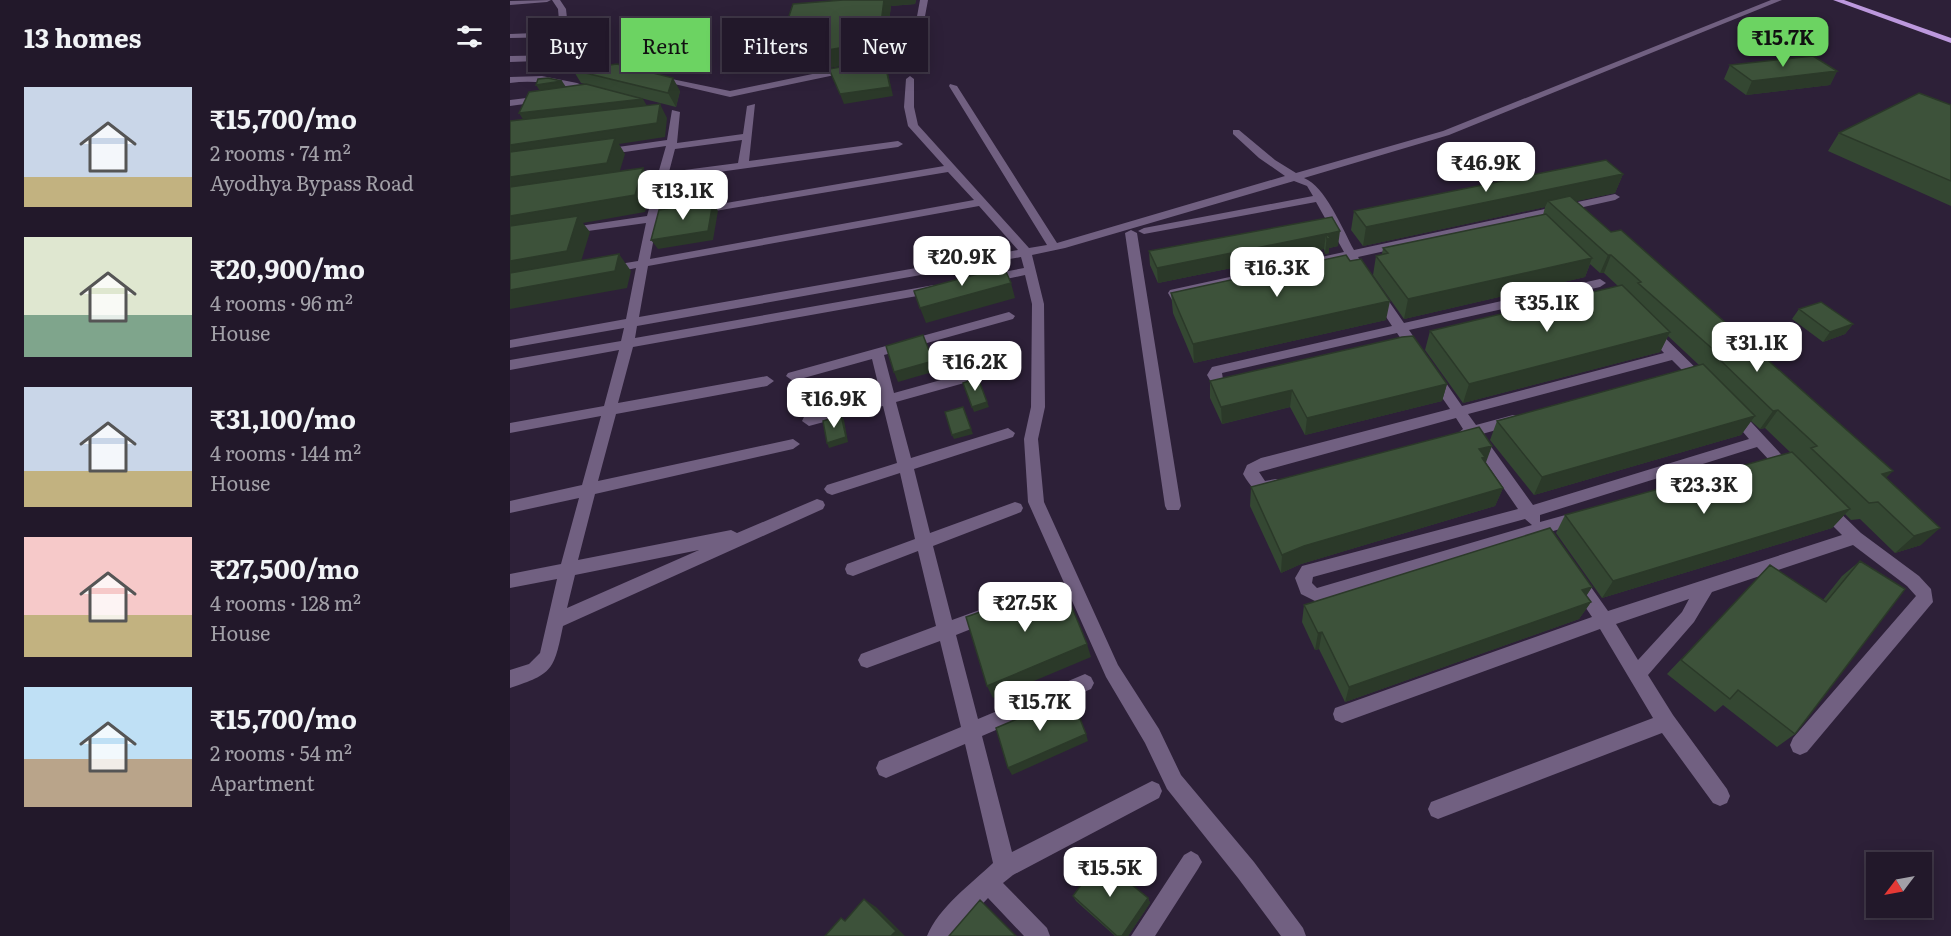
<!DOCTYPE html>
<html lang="en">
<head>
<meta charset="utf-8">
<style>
	:root { --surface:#22182a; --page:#2a2132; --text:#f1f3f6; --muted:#a2a0a8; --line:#3f3747; --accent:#6cd362 }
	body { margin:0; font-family:Literata,serif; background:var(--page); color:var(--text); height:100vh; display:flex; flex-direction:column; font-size:22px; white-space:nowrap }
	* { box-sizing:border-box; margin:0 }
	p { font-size:20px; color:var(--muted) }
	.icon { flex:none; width:33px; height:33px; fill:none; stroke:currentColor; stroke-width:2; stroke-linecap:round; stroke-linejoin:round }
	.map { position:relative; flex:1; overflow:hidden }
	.sheet { display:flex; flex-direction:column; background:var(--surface); width:510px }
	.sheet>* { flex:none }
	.top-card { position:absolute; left:18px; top:18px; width:570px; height:54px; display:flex; gap:12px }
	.needle { width:39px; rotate:238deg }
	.tools { position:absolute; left:1356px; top:852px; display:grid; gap:12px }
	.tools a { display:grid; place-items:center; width:66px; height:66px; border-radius:0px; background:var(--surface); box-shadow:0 3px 15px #0003,0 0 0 2px var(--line); font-size:30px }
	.price { position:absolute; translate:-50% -51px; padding:0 14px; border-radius:12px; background:#fff; color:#222; font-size:20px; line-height:39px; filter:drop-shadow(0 2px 3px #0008) }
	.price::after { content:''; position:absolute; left:50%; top:36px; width:18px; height:14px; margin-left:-9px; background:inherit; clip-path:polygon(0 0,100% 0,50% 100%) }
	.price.selected { background:var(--accent); color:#111 }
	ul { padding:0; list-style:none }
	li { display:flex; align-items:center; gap:18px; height:150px; padding:0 24px }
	li span { display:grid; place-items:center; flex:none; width:168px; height:120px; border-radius:0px; color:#555 }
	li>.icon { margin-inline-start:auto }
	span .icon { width:72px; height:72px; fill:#fffc; stroke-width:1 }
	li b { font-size:26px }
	h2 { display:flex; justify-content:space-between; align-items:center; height:72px; padding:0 24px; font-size:26px }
	.tag { padding:0 21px; border-radius:0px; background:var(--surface); box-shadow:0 3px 15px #0003,0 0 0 2px var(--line); font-size:21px; line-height:54px }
	.tag.selected { background:var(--accent); color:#111 }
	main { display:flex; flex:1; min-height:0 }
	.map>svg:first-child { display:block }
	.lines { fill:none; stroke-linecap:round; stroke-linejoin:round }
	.minor { fill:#716081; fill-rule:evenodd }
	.major { fill:#bc98dd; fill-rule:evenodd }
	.wall { fill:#344732 }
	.shaded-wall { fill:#2b3929 }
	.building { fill:#3d523a; stroke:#2b3929; stroke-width:1.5 }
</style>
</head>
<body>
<main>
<section class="sheet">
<h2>13 homes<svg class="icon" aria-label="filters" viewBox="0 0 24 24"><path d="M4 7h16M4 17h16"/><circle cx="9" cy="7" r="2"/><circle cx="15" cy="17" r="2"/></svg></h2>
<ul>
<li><span style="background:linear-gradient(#c9d6e8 75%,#c2b280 0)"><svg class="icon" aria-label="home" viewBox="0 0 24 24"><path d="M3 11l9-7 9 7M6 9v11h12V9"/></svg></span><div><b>₹15,700/mo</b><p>2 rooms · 74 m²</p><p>Ayodhya Bypass Road</p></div></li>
<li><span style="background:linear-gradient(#dfe7d0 65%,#7fa58c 0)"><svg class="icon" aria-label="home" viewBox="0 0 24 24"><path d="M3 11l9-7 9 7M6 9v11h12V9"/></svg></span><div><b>₹20,900/mo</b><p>4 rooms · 96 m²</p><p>House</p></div></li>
<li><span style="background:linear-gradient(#c9d6e8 70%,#c2b280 0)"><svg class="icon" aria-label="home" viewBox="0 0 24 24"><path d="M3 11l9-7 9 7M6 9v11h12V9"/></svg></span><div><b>₹31,100/mo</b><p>4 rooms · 144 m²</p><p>House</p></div></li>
<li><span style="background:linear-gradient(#f6c9c9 65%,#c2b280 0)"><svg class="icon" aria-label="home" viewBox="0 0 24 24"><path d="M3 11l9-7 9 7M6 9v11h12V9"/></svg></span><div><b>₹27,500/mo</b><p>4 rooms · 128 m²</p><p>House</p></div></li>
<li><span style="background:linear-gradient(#bfe0f5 60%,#b9a48a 0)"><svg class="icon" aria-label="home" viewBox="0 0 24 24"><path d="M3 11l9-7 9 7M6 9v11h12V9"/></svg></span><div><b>₹15,700/mo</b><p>2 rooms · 54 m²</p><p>Apartment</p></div></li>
</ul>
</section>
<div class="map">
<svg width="1441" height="936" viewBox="0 0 1441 936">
	<rect width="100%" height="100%" fill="#2d2038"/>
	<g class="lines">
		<!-- minor -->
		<path class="minor" d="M41 0 37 2 0 5V1Z
			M42 0H50L56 9 61 55 112 68V72L57 60 0 62V56L53 55 51 37 0 38V34L50 32 48 9Z
			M410 0H418L406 65 362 66V62L380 58 399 60Z
			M1261 0H1272L939 135 794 178C815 186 832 228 844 250L1105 194 1110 197 1105 200 848 257 894 323 1090 279 1096 283 1090 287 899 330 914 352 912 355H902L887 333 712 373 713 379 722 377 729 382 722 387H704L697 375 702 367 882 326 838 259 671 295 684 302 678 306 665 305 658 293 660 290 834 252 806 202 634 234 628 231 634 228 803 196 797 186 784 181 555 248 522 255 534 304 535 407 528 439 534 502 608 665 649 729 671 775 744 862 793 928 796 936H771L728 878 657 789 635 743 596 677 518 502 514 439 521 407 522 304 515 275 477 283 471 279 477 275 514 268 511 257 127 326 125 338 424 285 430 289 424 293 123 347 108 403 257 376 264 381 257 386 106 414 88 481 283 439 290 444 283 449 85 494 68 560 221 530 227 533 307 499 313 501 315 505 313 509 53 626C44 670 43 674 0 688V670L19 664 30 653 47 579 0 588V574L51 564 69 498 0 513V501L72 485 91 416 0 433V423L94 406 109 350 0 370V360L111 341 114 328 0 348V340L116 319 126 268 97 274 91 270 97 266 128 261 136 223 56 234 50 231 56 228 137 216 147 180 119 184 114 181 119 178 148 174 156 146 94 155 89 152 94 149 157 140 162 110 170 112 167 143 233 134 237 106 245 104 239 161 388 141 393 144 388 147 158 179 149 214 157 217 147 221 140 259 464 200 438 172 187 214 182 211 187 208 434 166 398 126 394 107 396 79 400 76 404 79V107L408 125 519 248 537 245 439 86 440 84 447 86 547 243 775 176 749 158 723 134V130H729L765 160 786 173 933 131ZM232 140 228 163 159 172 165 149ZM469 206 508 250 129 317 138 266ZM189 550 57 608 65 575Z
			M341 66 345 69 344 71 220 97 143 79 147 76 220 91Z
			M32 76 67 83 89 92 84 95C55 86 31 79 0 83V77Z
			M33 96 36 97V101L0 106V100Z
			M621 230 627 233 671 506 669 510H657L655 506 615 233Z
			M499 312 505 316 503 319 374 355 384 393 503 360 510 365 508 368 386 402 401 458 498 428 505 433 503 437 404 469 420 533 505 502 511 504 513 508 511 512 423 546 442 620 475 608 481 611 484 616 481 621 446 635 468 719 575 674 581 677 584 683 581 689 472 736 502 852 642 781 649 784 652 791 649 798 503 875 493 883 537 928 540 936H514L478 898 442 936H417C429 907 461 884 483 863L455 744 376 778 369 775 366 768 369 761 451 727 430 641 357 668 351 666 348 660 351 654 426 626 408 551 343 576 337 574 335 569 337 564 405 539 390 473 322 495 317 493 314 489 317 485 387 463 373 406 299 426 292 421 294 417 371 396 362 359 283 381 276 376 278 373Z
			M1139 326 1144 327 1198 380 1200 383 1198 386H1188L1162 360 958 414 966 425 1003 415 1008 416 1010 420 1008 424 972 434 1023 505 1239 439 1216 412 1223 407 1228 408 1283 467 1286 471 1283 475H1273L1247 447 1030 515V522L1070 511 1076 513 1078 517 1076 521 1070 523 807 602 791 594 785 578 792 566 1008 509 959 438H949L947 434 953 429 946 418 749 472 755 481 766 479 771 481 774 485 771 489C750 496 745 494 733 474L737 465 751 458 940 409 917 376 924 371 929 373 952 406 1154 353 1133 330ZM1015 519 1022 525 807 588 802 583 803 577Z
			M1314 501 1320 503 1351 533 1409 576 1421 589 1423 602 1297 752 1290 755 1283 752 1280 745 1283 738 1406 596 1397 586 1343 545 1202 592 1184 622 1138 675 1163 715 1217 789 1220 796 1217 803 1210 806 1203 803 1152 733 928 819 921 816 918 809 921 802 1143 718 1090 629 832 723 825 720 823 714 825 708 1082 617 1059 583 1057 578 1059 573 1065 571 1071 573 1098 611 1332 535 1308 511 1306 507 1308 503ZM1179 599 1172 612 1128 660 1106 624Z
			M681 851 688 855 692 862 688 869 645 936H621L674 855Z"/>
		<!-- major -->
		<path class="major" d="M1323 0H1334L1441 38V43Z"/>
	</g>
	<!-- wall -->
	<path class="wall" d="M333 0H406L405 4 381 6 376 43 380 57 318 68 274 70 267 53Z
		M1220 65 1327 71 1320 85 1236 95 1214 79Z
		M63 70 170 91 166 107 71 83Z
		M1441 105V206L1318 151 1329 133Z
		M1113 174 1105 193 1066 201 1376 478 1411 545 1385 553 1350 519 1341 520 1335 514 1322 528 1092 598 1046 533 1055 515 1281 453 1255 428 1250 429 1241 421 1231 435 1024 495 980 440 987 421 1189 365 1158 336 1150 352 953 403 915 350 920 331 1108 286 1094 273H1090L1080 264 1075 277 894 319 863 275 866 256 872 254 873 248 1033 215 1035 207 853 246 841 230 844 211Z
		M822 217 828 246 819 248V253L815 254 814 249 648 283 640 265 639 251Z
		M661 293 876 320 684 363 663 313Z
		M1289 309 1343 324 1335 334 1313 342 1282 319Z
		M700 381 937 384 932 401 795 435 780 407 712 424 700 398Z
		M976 464 993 488 985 506 791 564 771 573 740 506 741 487Z
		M1350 561 1285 734 1267 747 1213 705 1205 712 1157 674 1260 565 1313 600 1332 576Z
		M1082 587 1076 596 1081 602 1069 619 835 702 809 649 805 650 792 622 794 605Z
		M563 896 638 898 640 903 618 936H605L566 901Z"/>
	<!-- shaded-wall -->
	<path class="shaded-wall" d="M374 0H406L405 4 381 6 376 43 380 57 318 68 312 51 370 31Z
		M385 62 388 71 378 73 383 96 334 104 330 94 375 64Z
		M1327 71 1320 85 1236 95 1242 81Z
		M163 78 170 91 166 107 158 93Z
		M52 81 58 90 32 94 26 85Z
		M133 99 140 111 17 126 9 113Z
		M150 104 157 118 155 137 109 144 115 154 107 180 0 195V145Z
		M133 168 143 185 135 212 73 223 80 232 69 268 0 281V216Z
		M1113 174 1105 193 1043 206 1038 201 1035 207 853 246 856 227Z
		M203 202 208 211 203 240 148 249 141 240Z
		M830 231 828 246 819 248V253L815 254 817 234Z
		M816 234 814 249 648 283 647 268Z
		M109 254 121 271 117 288 0 309V290Z
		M1098 255H1101L1094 273H1090Z
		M1082 258 1075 277 894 319 898 299Z
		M501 283 505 298 416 323 410 308Z
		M880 301 876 320 684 363 683 344Z
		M1343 324 1335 334 1313 342 1320 332Z
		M1160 332 1150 352 953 403 959 384Z
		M413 335 426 371 388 382 384 372Z
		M937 384 932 401 795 435 797 418Z
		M782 390 780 407 712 424 711 407Z
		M477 402 479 407 464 412 462 407Z
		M1268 410 1255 428 1250 429 1263 411Z
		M331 415 334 420 338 442 319 448 317 443Z
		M1245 416 1231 435 1024 495 1032 477Z
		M461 429 463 434 444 439 442 435Z
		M982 446 975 465 972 466 969 449Z
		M1383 471 1366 488 1372 474Z
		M993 488 985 506 791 564 771 573 772 555 794 546Z
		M1340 509 1322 528 1092 598 1103 581Z
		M1430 528 1411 545 1385 553 1404 536Z
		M1082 587 1071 604 1072 590Z
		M1081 602 1069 619 835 702 839 687Z
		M812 632 809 649 805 650 808 633Z
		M577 644 581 657 483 698 477 686Z
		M576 734 578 741 502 775 498 768Z
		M638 898 640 903 618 936H612Z
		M354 899 366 907 395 936H381Z"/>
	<!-- building -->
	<path class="building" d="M333 0H374L370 31 375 40 312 51 267 53 283 4Z
		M1303 56 1327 71 1242 81 1220 65Z
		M383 58 385 62 375 64 380 87 330 94 319 69Z
		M107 64 163 78 158 93 63 70Z
		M38 78 52 81 26 85 28 79Z
		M76 84 133 99 9 113 19 92Z
		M1409 93 1441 105V181L1329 133Z
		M150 104 147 123 0 145V121Z
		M105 138 97 163 0 177V152Z
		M1096 160 1113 174 856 227 844 211Z
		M133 168 125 195 0 216V187Z
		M1060 196 1101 232 1111 230 1383 471 1372 474 1430 528 1404 536 1368 502 1359 503 1301 448 1307 446 1268 410 1263 411 1210 360 1214 359 1128 283 1131 282 1101 255H1098L1038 201Z
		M203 202 198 231 141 240 149 210Z
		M1036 214 1082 258 898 299 866 256 878 253 873 248Z
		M68 216 57 251 0 261V226Z
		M822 217 830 231 817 234 820 238 817 239 816 234 647 268 639 251Z
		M109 254 105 271 0 290V273Z
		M836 255 840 261 851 259 880 301 683 344 661 293Z
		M494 267 501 283 410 308 404 291Z
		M1112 285 1160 332 959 384 920 331Z
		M1311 302 1343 324 1320 332 1289 309Z
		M413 335 423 361 384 372 376 346Z
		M903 336 937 384 797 418 782 390 711 407 700 381 892 337Z
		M1193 364 1245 416 1032 477 987 421Z
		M468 378 477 402 462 407 453 383Z
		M453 407 461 429 442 435 435 412Z
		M331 415 336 437 317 443 313 421Z
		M969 427 982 446 969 449 975 457 972 458 993 488 794 546 772 555 741 487Z
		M1282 452 1340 509 1103 581 1055 515Z
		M1040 528 1082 587 1072 590 1081 602 839 687 812 632 808 633 794 605Z
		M1350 561 1395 589 1285 734 1228 690 1220 699 1171 660 1260 565 1316 602Z
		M552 583 577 644 477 686 456 617Z
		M561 696 576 734 498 768 486 728Z
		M590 859 638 898 612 936H607L563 896Z
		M354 899 386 931 381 936H315L331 918 335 921Z
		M470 900 506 936H439Z"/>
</svg>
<div class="tools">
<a><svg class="needle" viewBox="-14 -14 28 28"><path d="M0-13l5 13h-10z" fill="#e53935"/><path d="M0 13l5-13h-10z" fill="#a2a0a8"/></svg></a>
</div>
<b class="price selected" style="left:1273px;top:68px">₹15.7K</b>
<b class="price" style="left:976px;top:193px">₹46.9K</b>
<b class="price" style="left:173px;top:221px">₹13.1K</b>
<b class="price" style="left:452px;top:287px">₹20.9K</b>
<b class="price" style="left:767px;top:298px">₹16.3K</b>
<b class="price" style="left:1037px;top:333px">₹35.1K</b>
<b class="price" style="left:1247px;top:373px">₹31.1K</b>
<b class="price" style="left:465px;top:392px">₹16.2K</b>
<b class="price" style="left:324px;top:429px">₹16.9K</b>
<b class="price" style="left:1194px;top:515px">₹23.3K</b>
<b class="price" style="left:515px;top:633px">₹27.5K</b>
<b class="price" style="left:530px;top:732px">₹15.7K</b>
<b class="price" style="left:600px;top:898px">₹15.5K</b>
<div class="top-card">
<a class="tag">Buy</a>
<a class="tag selected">Rent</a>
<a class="tag">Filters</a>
<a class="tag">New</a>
</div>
</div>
</main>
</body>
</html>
